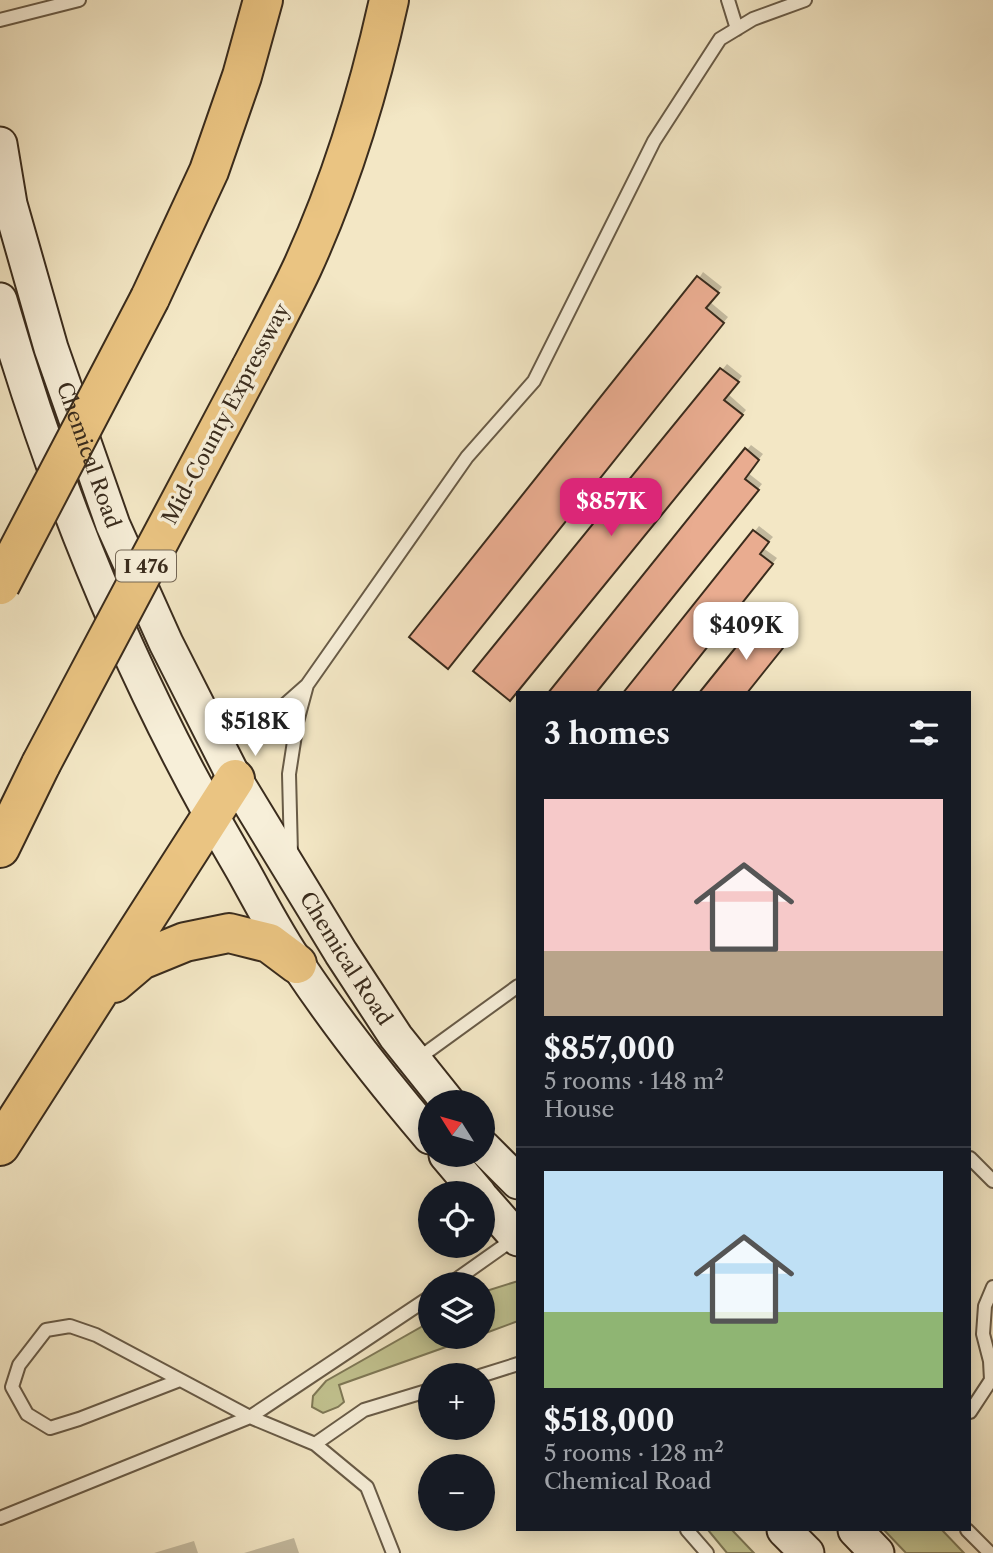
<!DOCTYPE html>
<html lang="en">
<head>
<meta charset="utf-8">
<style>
	:root { --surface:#171b24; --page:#20242c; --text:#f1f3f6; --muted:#9ea1a6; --line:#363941; --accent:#db2777 }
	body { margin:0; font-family:"Libre Caslon Text",serif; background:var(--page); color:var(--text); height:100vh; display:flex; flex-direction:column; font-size:26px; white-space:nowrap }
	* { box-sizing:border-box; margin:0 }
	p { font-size:23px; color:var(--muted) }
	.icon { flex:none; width:38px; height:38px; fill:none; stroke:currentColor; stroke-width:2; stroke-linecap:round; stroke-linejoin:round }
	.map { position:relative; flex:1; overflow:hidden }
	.side { position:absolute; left:516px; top:691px; width:455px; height:840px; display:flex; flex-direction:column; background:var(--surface); border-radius:0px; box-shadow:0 4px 18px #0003 }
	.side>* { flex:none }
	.needle { width:46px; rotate:307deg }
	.fabs { position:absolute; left:418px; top:1090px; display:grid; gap:14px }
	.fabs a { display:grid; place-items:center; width:77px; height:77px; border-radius:50%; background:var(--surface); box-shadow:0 4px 18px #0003; font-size:35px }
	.price { position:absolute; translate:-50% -60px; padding:0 16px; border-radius:14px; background:#fff; color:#222; font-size:23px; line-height:46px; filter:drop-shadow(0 2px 4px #0008) }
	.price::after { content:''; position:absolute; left:50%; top:42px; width:21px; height:16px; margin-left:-10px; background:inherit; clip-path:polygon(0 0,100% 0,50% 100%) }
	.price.on { background:var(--accent); color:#fff }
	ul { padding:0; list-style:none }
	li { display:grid; align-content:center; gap:14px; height:371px; padding:0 28px }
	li+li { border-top:2px solid var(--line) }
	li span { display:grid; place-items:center; height:217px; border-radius:0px; color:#555 }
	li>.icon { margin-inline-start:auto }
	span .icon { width:126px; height:126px; fill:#fffc; stroke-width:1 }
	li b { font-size:30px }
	h2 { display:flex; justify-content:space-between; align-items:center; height:84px; padding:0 28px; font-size:30px }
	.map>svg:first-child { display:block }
	.green { fill:#c2c390; stroke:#7e7856; stroke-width:2 }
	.shadow { fill:#0003 }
	.building { fill:#e9ac90; stroke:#3a2c1d; stroke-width:2 }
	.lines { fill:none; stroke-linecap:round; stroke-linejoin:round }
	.lane-casing { stroke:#685b47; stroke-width:16 }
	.secondary-casing { stroke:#3a2c1d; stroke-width:37 }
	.highway-casing { stroke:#3a2c1d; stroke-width:42 }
	.lane { stroke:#f7efd9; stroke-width:12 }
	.secondary { stroke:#f7efd9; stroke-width:33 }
	.highway { stroke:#eac482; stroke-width:38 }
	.highway-bridge-casing { stroke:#3a2c1d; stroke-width:42; stroke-linecap:butt }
	.highway-bridge { stroke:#eac482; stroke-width:38 }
	.labels { text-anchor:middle; stroke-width:7; stroke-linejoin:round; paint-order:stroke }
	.shield { fill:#f7efd9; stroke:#736655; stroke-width:2 }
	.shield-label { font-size:19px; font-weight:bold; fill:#3a2c1d }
	.street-label { font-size:21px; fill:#3a2c1d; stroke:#f7efd9 }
</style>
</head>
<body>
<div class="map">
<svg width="993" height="1553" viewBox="0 0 993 1553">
	<rect width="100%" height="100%" fill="#f3e7c5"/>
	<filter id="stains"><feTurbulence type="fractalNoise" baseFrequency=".00286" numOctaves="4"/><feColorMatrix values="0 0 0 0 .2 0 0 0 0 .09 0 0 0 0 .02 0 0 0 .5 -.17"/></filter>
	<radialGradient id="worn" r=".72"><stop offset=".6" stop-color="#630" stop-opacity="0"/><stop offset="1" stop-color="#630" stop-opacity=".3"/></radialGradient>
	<!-- green -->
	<path class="green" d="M518 1281V1321L483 1334V1292Z
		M430 1322V1337H474L339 1385 344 1402 338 1407 323 1413 312 1407 313 1396 326 1381Z
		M708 1530H732L754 1553H727Z
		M884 1530H942L964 1553H906Z"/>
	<!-- shadow -->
	<path class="shadow" d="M703 272 722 287 710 302 728 317 453 662Z
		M727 364 742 376 728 394 746 410 515 694 476 671Z
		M751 445 763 454 748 473 762 484 595 693H550Z
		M759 526 773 537 763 548 777 558 670 693H625Z
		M767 612 780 622 773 631 787 642 746 693H701Z
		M294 1538 299 1553H244Z
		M194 1541 198 1553H154Z"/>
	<!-- building -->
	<path class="building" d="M697 276 719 293 706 308 724 323 448 669 409 637Z
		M720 368 739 382 724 400 743 415 510 701 473 671Z
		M745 448 759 460 745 479 759 490 596 693H548Z
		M753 530 769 542 760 554 773 564 671 693H623Z
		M761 616 776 628 769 637 783 648 747 693H699Z"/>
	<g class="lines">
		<!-- lane casing -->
		<g class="lane-casing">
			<path id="lane" d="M728 0 737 29
				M0 20 79 0
				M204 706 238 717 272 716 307 685 467 457 534 381 654 141 720 39 753 19 805 0
				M291 853 289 774 297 722 307 685
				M416 1060 518 986
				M970 1158 993 1181
				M450 1284 515 1238
				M480 1376 518 1364
				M180 1380 79 1419 50 1428 27 1414 12 1387 19 1365 46 1330 70 1326 96 1335 250 1417 430 1297
				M970 1412 991 1380 990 1361 983 1334 985 1306 993 1287
				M315 1444 364 1410 430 1390
				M0 1518 250 1417 315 1444 367 1487 393 1553
				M687 1530 707 1553
				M967 1530 990 1553"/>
		</g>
		<!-- secondary casing -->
		<g class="secondary-casing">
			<g id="secondary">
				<path id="s1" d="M0 144 10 204 51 348 113 525 166 643 235 779 341 953 396 1037 448 1102"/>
				<path d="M0 300C57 498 137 691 242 869 260 901 277 935 298 965 338 1025 384 1083 430 1137"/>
				<path d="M483 1147 518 1182"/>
				<path d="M446 1155 479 1194"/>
				<path d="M483 1199 518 1239"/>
				<path d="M784 1530 807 1553"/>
				<path d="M855 1530 877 1553"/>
			</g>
		</g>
		<!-- highway casing -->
		<g class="highway-casing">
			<path id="highway" d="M150 298 209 171 242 76 263 0
				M251 368C268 335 286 302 302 268 341 183 369 91 389 0
				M0 848 41 764
				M114 983 141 960 185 942 229 933 269 943 297 964
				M0 1146 235 779"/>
		</g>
		<!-- lane -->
		<use href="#lane" class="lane"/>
		<!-- secondary -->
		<use href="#secondary" class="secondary"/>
		<!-- highway -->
		<use href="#highway" class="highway"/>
		<!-- highway-bridge casing -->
		<g class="highway-bridge-casing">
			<path id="highway-bridge" d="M0 585 150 298
				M41 764 251 368"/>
		</g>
		<!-- highway-bridge -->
		<use href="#highway-bridge" class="highway-bridge"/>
	</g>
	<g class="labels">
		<!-- shield labels -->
		<rect class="shield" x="116" y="550.5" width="60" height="31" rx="5"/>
		<g class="shield-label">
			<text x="146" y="573">I 476</text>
		</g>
		<!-- street labels -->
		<g class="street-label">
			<text transform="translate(226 414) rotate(-62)" y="7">Mid-County Expressway</text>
			<text dy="7" stroke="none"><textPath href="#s1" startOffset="324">Chemical Road</textPath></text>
			<text dy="7" stroke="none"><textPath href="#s1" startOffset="891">Chemical Road</textPath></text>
		</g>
	</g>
	<rect width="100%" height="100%" filter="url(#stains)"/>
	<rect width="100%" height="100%" fill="url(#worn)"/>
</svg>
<div class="fabs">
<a><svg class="needle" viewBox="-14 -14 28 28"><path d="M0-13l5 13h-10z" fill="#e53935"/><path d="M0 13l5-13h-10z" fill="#9ea1a6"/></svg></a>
<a><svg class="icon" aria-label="locate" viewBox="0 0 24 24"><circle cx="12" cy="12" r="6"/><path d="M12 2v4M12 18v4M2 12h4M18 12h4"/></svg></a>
<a><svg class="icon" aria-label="layers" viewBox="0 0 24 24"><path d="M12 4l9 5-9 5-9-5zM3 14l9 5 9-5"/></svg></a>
<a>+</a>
<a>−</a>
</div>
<b class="price on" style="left:611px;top:538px">$857K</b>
<b class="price" style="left:746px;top:662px">$409K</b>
<b class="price" style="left:255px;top:758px">$518K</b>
<section class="side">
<h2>3 homes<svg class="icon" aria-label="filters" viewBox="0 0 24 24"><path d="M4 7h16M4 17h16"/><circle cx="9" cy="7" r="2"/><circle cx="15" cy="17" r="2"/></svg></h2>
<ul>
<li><span style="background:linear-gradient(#f6c9c9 70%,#b9a48a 0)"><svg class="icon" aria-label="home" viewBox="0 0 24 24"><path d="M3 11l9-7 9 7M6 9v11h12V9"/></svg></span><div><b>$857,000</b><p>5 rooms · 148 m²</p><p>House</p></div></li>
<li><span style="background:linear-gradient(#bfe0f5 65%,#8fb573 0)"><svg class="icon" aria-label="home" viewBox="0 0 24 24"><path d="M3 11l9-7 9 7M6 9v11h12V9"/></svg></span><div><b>$518,000</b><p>5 rooms · 128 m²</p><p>Chemical Road</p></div></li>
</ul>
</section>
</div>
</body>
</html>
